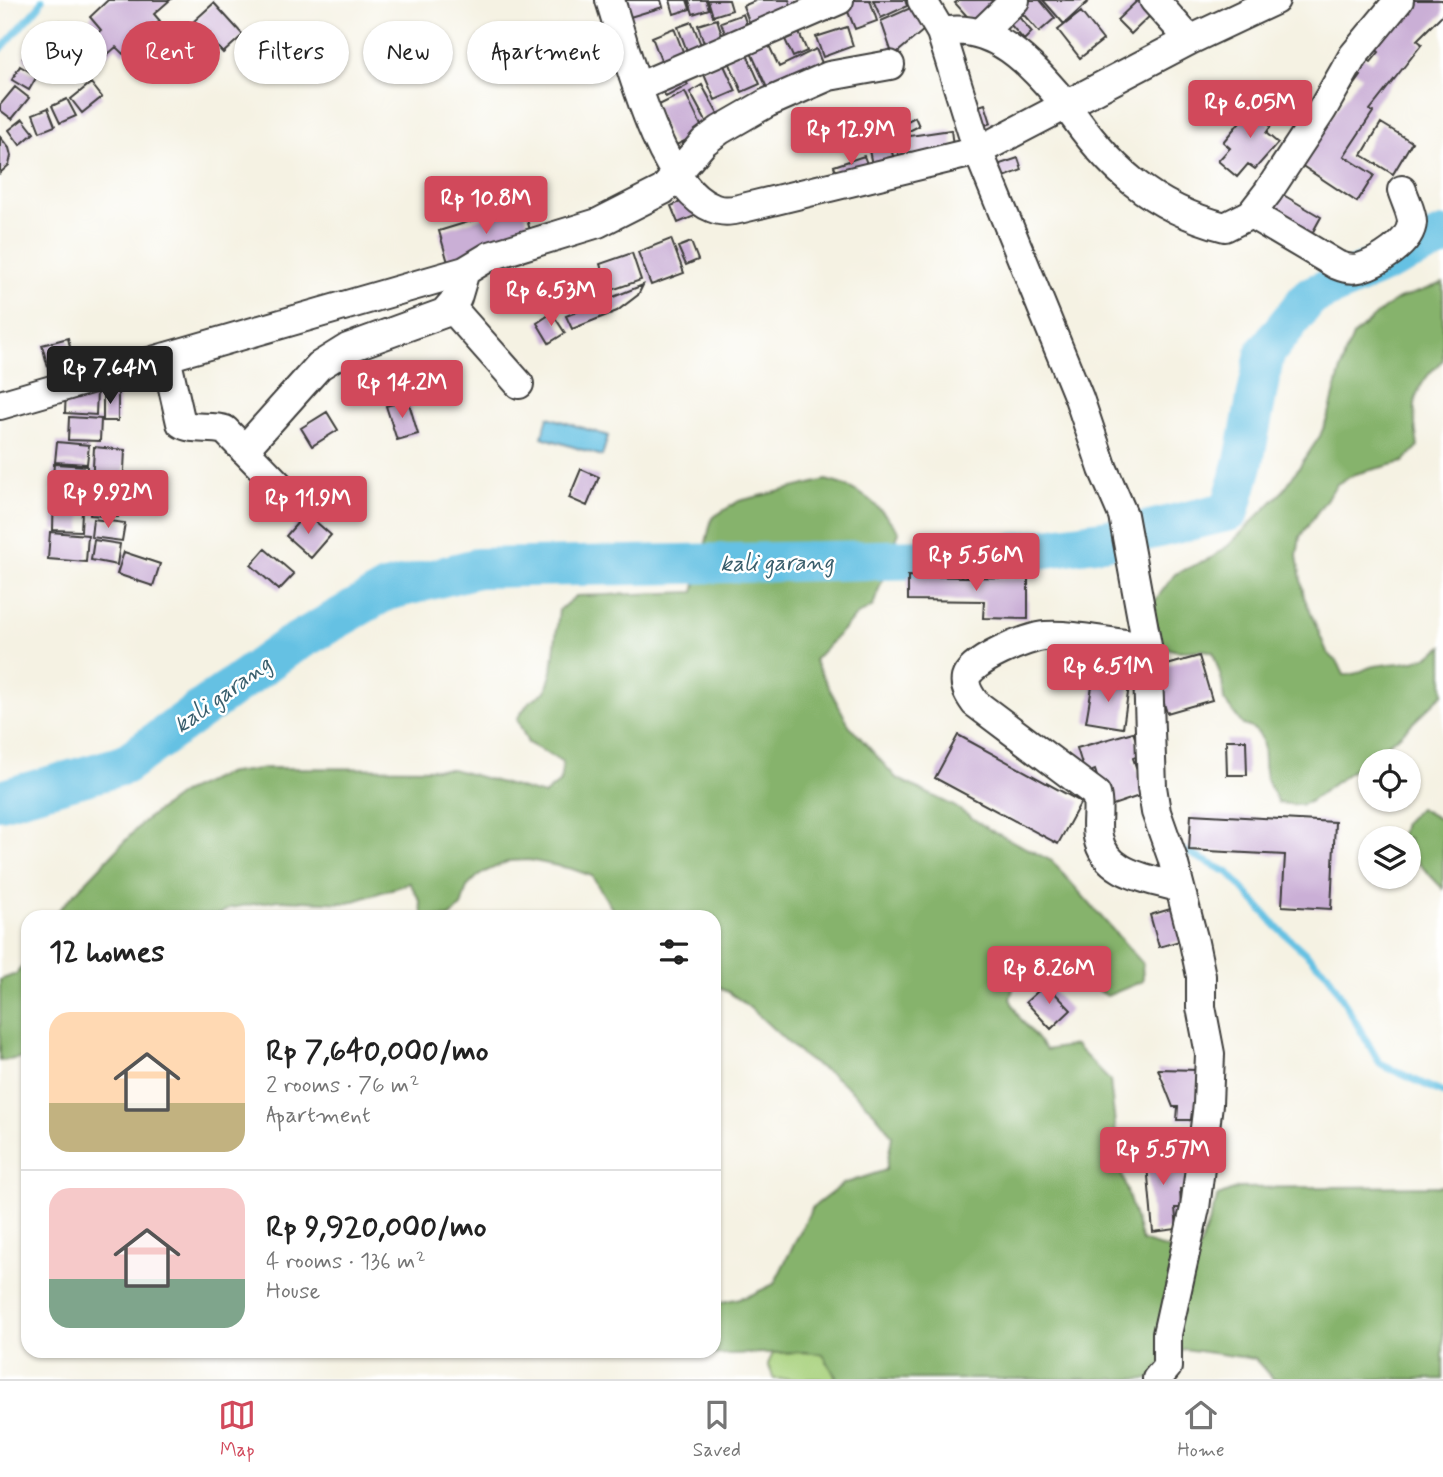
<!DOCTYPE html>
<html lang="en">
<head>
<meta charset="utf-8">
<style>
	:root { --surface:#fff; --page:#f6f6f6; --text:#222; --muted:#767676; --line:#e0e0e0; --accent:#d1495b }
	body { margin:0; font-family:Mynerve,sans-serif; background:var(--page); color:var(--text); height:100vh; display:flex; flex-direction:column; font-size:26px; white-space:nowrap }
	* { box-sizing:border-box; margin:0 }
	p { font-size:23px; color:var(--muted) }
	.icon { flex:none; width:38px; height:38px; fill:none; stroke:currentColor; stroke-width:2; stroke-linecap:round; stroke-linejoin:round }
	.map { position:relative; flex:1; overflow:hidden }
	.details { position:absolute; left:21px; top:910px; width:700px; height:448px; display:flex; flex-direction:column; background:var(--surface); border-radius:21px; box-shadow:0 2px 5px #0004 }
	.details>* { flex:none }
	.guide { position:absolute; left:21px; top:21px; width:700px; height:63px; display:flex; gap:14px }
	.buttons { position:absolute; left:1358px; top:749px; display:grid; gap:14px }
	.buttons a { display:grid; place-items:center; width:63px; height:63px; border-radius:50%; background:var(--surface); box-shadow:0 2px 5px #0004; font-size:35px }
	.price { position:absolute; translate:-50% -60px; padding:0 16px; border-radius:7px; background:var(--accent); color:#fff; font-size:23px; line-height:46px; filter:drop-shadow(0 2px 4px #0008) }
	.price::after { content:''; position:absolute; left:50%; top:42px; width:21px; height:16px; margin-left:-10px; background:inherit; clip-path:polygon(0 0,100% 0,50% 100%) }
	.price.current { background:#222; color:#fff }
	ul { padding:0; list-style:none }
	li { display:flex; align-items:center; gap:21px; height:175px; padding:0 28px }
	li+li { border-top:2px solid var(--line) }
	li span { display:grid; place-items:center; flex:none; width:196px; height:140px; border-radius:21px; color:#555 }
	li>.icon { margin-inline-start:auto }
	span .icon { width:84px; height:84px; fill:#fffc; stroke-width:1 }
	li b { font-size:30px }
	h2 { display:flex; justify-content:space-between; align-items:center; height:84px; padding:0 28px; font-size:30px }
	.chip { padding:0 24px; border-radius:32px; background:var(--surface); box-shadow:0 2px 5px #0004; font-size:24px; line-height:63px }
	.chip.current { background:var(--accent); color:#fff }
	.tab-bar { display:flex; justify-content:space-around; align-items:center; height:98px; border-top:2px solid var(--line); background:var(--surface); font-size:19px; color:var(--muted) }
	.tab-bar a { display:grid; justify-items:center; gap:4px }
	.tab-bar .current { color:var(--accent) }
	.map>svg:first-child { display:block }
	.green { fill:#a8d17d; stroke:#62764c; stroke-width:2 }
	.forest { fill:#86b36c; stroke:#516844; stroke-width:2 }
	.water { fill:#65c1e3; stroke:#406e80; stroke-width:2 }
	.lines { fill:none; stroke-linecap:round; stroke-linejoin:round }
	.stream { stroke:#65c1e3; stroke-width:7 }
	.river { stroke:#65c1e3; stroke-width:40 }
	.building { fill:#caafd6 }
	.minor-casing { stroke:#3d3c3a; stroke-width:32 }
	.minor { stroke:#fff; stroke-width:28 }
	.labels { text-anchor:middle; stroke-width:5; stroke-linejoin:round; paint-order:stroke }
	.water-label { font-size:23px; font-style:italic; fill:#395e6c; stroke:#fff }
</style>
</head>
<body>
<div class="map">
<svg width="1443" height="1379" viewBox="0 0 1443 1379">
	<rect width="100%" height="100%" fill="#fff"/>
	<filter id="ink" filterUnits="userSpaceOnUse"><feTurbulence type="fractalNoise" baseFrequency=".0143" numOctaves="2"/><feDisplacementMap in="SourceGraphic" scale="14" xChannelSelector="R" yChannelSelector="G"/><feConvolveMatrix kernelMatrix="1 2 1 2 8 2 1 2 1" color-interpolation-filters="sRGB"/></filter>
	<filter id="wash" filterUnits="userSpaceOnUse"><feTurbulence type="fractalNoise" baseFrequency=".00686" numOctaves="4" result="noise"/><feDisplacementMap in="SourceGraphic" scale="28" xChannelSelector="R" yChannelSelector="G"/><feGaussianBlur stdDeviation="1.57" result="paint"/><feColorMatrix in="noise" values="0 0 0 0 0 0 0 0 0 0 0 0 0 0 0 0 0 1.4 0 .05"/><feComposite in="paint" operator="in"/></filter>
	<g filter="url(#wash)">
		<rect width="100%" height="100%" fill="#f5f2e3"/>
		<!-- green -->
		<path class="green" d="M804 1352 823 1354 837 1379H774L768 1364 773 1353Z"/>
		<!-- forest -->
		<path class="forest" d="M1443 283V360C1410 389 1412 406 1418 447L1403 462 1355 474 1337 484 1300 537 1297 556 1304 597 1327 652 1339 664 1344 675C1357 676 1363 668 1375 666 1403 661 1419 666 1443 646V694L1399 736 1309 802 1300 805 1278 803C1275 795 1269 786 1266 777 1260 756 1272 732 1243 725L1224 700 1222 681 1213 652C1202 648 1196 651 1184 651 1154 652 1156 629 1151 606L1175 574 1213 557 1229 545 1283 491 1320 436 1329 414 1345 354 1353 336 1383 309 1399 299Z
			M826 480C862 489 877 503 899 532L873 606 856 616 814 660 849 725 896 778 954 806 990 830 1052 861 1142 963 1143 981 1107 996 1069 972 1035 971 1016 979 1010 999 1019 1017 1046 1050 1075 1045 1110 1081 1120 1168 1142 1241 1196 1258 1218 1196 1238 1188 1443 1186V1379H1273L1255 1359 1184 1349 1159 1366 1156 1379H837L823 1354 804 1352 699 1355 694 1351H714V1304L749 1296 774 1284 812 1208 843 1184 886 1170 892 1136C876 1111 855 1092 831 1074 822 1068 811 1063 803 1056 774 1032 749 1001 714 984V917H617L592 876 572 869 529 860 509 861 480 874 467 887 461 907 449 917H423L420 901 410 883 348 903 279 900 230 908 214 917H52L144 821 182 793 225 774 266 768 452 769 544 795 560 782 563 762 528 743 517 719 529 702 546 691 552 671 559 610 576 596 694 592 712 518 739 501Z
			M1419 808 1443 821V889L1409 853V838H1400L1404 823Z
			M28 960V1057L0 1061V980L16 974Z"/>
		<!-- water -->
		<path class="water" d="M548 417 608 436 602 456 542 437Z"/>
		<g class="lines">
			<!-- stream -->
			<path class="stream" d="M0 50 39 6 42 0
				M1177 847 1229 873 1276 926 1328 974 1380 1064 1443 1093"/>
			<!-- river -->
			<path class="river" d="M0 800 124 765 288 647 386 591 477 568 977 558 1116 538 1230 511 1244 461 1265 353 1309 297 1443 237"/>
		</g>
		<g id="blocks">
			<!-- building -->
			<path class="building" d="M108 0H170L154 14 160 21 123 54 116 47 93 67 78 51 101 30 90 17Z
				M625 0H661L663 7 630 17Z
				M670 0H687L690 9 674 14Z
				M689 0H706L709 9 693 14Z
				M708 0H729L732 10 713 16Z
				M757 0H789L796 18 754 34 743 6Z
				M849 0H870L877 21 855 29 844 2Z
				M873 0H905L907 6 881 18Z
				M959 0H1002L975 25 955 3Z
				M1018 0H1040L1055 18 1039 32 1014 4Z
				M1043 0H1090L1064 24Z
				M1138 0H1143L1154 12 1131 34 1117 20Z
				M1406 0H1443V14L1417 40 1422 44 1370 110 1373 112 1344 156 1374 175 1357 202 1298 163 1361 76 1351 68 1361 55 1371 62 1379 52 1371 45Z
				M214 3 243 35 223 53 194 21Z
				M915 6 924 30 893 56 881 21Z
				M1011 8 1032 32 1024 40 1003 16Z
				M1081 12 1103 40 1080 58 1058 30Z
				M743 14 751 37 729 45 721 22Z
				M717 19 726 47 707 53 698 25Z
				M60 21 70 34 56 46 45 33Z
				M692 22 703 50 689 56 678 27Z
				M847 27 853 46 823 57 816 37Z
				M674 28 687 62 665 71 652 37Z
				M797 28 807 51 793 57 783 35Z
				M153 48a19 19 0 1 1 38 0a19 19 0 1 1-38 0Z
				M40 39 54 51 37 71 23 58Z
				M766 39 779 67 816 49 822 63 767 88 748 46Z
				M745 50 760 84 742 92 727 57Z
				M722 61 736 91 715 100 702 70Z
				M20 66 37 76 29 90 12 80Z
				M681 72 688 85 666 97 659 84Z
				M91 83 102 97 82 113 71 99Z
				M702 85 720 118 708 125 690 92Z
				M15 87 29 98 12 119 0 110V105Z
				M685 92 704 132 674 146 655 107Z
				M1263 94 1275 103 1262 118 1271 126 1266 133 1278 143 1255 169 1248 164 1237 177 1218 161 1230 148 1223 142Z
				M67 99 76 116 60 123 52 106Z
				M985 104 991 123 979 127 973 108Z
				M48 108 55 126 40 132 33 114Z
				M915 117 919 126 901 135 896 127Z
				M23 119 34 133 20 145 9 130Z
				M1381 123 1412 142 1393 174 1362 155Z
				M951 130 954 154 899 162 896 138Z
				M0 137 9 148 11 156 9 165 0 173Z
				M889 140 894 160 872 165 868 145Z
				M864 156 869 169 838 178 834 166Z
				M1018 158 1022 170 1002 178 997 165Z
				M1280 193 1321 217 1310 237 1269 213Z
				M690 198 697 215 678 223 671 206Z
				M523 205 533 241 449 266 439 231Z
				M671 239 684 273 651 285 638 252Z
				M691 242 698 260 686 265 678 247Z
				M632 253 641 280 609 291 600 264Z
				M643 285 638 295 617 311 572 329 566 316Z
				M552 313 565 333 549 343 537 323Z
				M68 338 76 373 51 379 42 345Z
				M66 390 97 391 96 415 65 413Z
				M103 391H118V421H103Z
				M408 400 418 434 397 440 386 406Z
				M327 412 338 430 312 446 301 428Z
				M69 417 101 419 100 441 68 440Z
				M57 442 89 445 87 464 55 462Z
				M94 447 125 450 123 490 92 487Z
				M54 464 87 466 86 489 52 488Z
				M581 469 599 477 587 506 569 498Z
				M54 491 83 492 81 531 53 530Z
				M92 491 120 493 118 517 90 515Z
				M306 513 331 535 311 558 286 536Z
				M93 519 125 523 122 541 91 537Z
				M50 532 88 535 86 562 48 559Z
				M94 540 120 544 117 565 91 560Z
				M265 549 294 574 279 590 251 565Z
				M124 552 160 564 153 586 117 574Z
				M908 576 1028 578V619L983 618 984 601 908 600Z
				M1199 656 1212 700 1167 713 1153 669Z
				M1093 681 1129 686 1123 728 1086 722Z
				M1133 732 1141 755 1133 758 1145 794 1107 807 1095 770 1085 774 1077 748Z
				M958 735 1081 802 1058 844 935 778Z
				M1226 740H1246L1247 775H1227Z
				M1191 814 1335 822 1331 909 1282 906 1285 855 1189 850Z
				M1174 908 1183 940 1159 947 1150 915Z
				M1046 984 1071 1010 1051 1029 1026 1002Z
				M1158 1069 1198 1070 1197 1120H1177L1178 1107H1173Z
				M1168 1146 1170 1171 1186 1169 1188 1188 1180 1189 1181 1208H1175L1177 1229 1153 1232 1147 1165 1139 1166 1137 1149Z"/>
		</g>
	</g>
	<g filter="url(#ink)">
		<use href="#blocks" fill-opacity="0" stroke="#3d3c3a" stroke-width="2"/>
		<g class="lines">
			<!-- minor casing -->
			<g class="minor-casing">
				<path id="minor" d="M610 0C627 52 659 188 713 208 722 212 730 211 739 209L978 151 1066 105C1108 167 1151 208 1225 227L1251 214 1268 192 1322 110 1353 56 1399 0
					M922 0 941 32 978 151 1079 398 1103 469 1123 515 1147 646 1152 787 1156 812 1172 857 1193 938 1201 976V1007L1210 1054 1208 1104 1195 1208 1167 1334V1367L1157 1379
					M1154 0 1190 40
					M941 32C996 21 1034 68 1066 105L1190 40 1275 0
					M981 33 1015 0
					M638 87 839 0
					M1251 214 1337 265C1344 268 1351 270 1359 268 1377 263 1411 243 1412 222 1412 213 1405 200 1402 190
					M450 306 519 384
					M166 357 181 423C192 431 210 425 225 430L300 507
					M0 405 465 271 490 256 598 223 663 190 704 142 720 130 767 103 829 76 890 65
					M244 450 319 366 348 348 444 313 457 298 465 271
					M1147 646C1113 645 1079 634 1045 636 1028 637 970 661 966 678 964 687 970 696 975 703L1096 794C1100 808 1095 823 1098 837 1105 875 1149 878 1180 888"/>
			</g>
			<!-- minor -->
			<use href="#minor" class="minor"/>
		</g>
	</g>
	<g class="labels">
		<!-- water labels -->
		<g class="water-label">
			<text transform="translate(777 562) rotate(-1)" y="8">kali garang</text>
			<text transform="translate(222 694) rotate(-36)" y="8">kali garang</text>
		</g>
	</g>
</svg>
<div class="buttons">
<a><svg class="icon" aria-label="locate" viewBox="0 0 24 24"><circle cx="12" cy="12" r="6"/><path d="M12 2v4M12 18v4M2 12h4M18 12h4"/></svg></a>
<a><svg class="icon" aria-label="layers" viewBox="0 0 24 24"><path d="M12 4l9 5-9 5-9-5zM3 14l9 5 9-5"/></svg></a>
</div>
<b class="price" style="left:1250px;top:140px">Rp 6.05M</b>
<b class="price" style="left:851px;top:167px">Rp 12.9M</b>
<b class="price" style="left:486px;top:236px">Rp 10.8M</b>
<b class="price" style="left:551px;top:328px">Rp 6.53M</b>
<b class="price current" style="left:110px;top:406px">Rp 7.64M</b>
<b class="price" style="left:402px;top:420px">Rp 14.2M</b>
<b class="price" style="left:108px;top:530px">Rp 9.92M</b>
<b class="price" style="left:308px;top:536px">Rp 11.9M</b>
<b class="price" style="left:976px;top:593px">Rp 5.56M</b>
<b class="price" style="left:1108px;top:704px">Rp 6.51M</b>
<b class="price" style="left:1049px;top:1006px">Rp 8.26M</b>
<b class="price" style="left:1163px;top:1187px">Rp 5.57M</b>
<div class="guide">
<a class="chip">Buy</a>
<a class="chip current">Rent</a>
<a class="chip">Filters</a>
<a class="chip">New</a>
<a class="chip">Apartment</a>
</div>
<section class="details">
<h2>12 homes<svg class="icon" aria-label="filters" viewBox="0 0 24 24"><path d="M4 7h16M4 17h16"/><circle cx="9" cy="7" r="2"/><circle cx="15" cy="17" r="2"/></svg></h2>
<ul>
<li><span style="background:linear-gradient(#ffd9b3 65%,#c2b280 0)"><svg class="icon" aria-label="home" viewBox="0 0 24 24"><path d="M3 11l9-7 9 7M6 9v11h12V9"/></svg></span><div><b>Rp 7,640,000/mo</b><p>2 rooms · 76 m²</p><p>Apartment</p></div></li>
<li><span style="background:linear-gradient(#f6c9c9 65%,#7fa58c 0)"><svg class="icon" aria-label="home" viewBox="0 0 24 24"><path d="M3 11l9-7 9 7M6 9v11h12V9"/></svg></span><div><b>Rp 9,920,000/mo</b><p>4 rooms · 136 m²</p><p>House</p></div></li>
</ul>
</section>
</div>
<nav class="tab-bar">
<a class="current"><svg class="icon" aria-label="map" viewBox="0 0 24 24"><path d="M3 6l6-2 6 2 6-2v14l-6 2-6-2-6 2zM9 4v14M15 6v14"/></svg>Map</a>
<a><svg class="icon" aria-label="saved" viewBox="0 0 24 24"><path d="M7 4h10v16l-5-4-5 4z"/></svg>Saved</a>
<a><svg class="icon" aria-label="home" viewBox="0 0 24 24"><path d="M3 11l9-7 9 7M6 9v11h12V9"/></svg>Home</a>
</nav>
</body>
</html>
